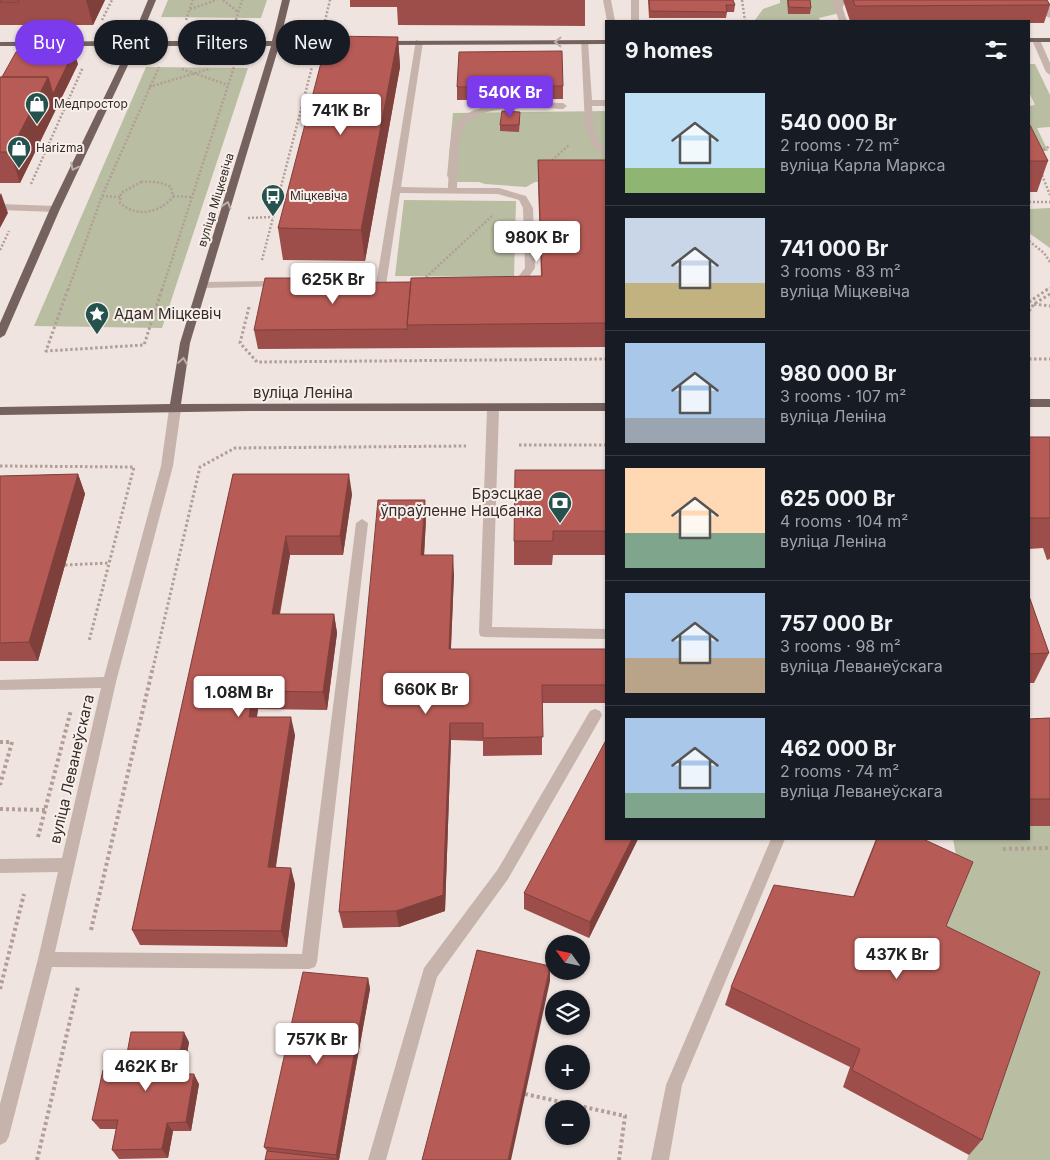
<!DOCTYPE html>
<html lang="en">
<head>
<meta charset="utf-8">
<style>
	:root { --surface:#171b24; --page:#20242c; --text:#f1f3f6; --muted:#9ea1a6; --line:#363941; --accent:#7c3aed }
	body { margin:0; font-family:Inter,sans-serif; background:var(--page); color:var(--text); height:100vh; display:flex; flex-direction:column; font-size:19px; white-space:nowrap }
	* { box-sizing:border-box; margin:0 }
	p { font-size:16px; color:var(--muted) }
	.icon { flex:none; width:28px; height:28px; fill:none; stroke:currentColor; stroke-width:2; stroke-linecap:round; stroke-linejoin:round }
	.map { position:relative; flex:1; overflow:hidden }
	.details { position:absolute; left:605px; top:20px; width:425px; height:820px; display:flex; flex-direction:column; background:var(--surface); border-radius:0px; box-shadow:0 1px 4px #0004 }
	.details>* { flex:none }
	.top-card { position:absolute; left:15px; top:20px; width:475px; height:45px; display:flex; gap:10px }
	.needle { width:32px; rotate:303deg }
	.fabs { position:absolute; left:545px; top:935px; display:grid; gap:10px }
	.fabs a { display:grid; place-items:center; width:45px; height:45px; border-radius:50%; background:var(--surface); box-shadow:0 1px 4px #0004; font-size:25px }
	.price { position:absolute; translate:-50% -42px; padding:0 11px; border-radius:5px; background:#fff; color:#222; font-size:16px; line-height:32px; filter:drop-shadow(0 1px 2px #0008) }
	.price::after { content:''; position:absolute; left:50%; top:30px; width:15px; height:11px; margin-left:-8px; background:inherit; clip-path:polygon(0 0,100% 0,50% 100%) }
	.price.current { background:var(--accent); color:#fff }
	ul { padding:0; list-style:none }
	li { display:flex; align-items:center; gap:15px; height:125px; padding:0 20px }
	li+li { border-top:1px solid var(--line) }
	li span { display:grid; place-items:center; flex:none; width:140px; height:100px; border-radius:0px; color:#555 }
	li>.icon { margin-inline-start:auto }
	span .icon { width:60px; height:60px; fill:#fffc; stroke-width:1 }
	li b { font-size:21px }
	h2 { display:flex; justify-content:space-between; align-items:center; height:60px; padding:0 20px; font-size:21px }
	.pill { padding:0 18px; border-radius:22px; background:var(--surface); box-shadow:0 1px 4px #0004; font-size:18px; line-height:45px }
	.pill.current { background:var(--accent); color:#fff }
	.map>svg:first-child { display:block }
	.green { fill:#b9bda1 }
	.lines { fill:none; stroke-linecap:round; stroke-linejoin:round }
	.path-far2 { stroke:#b29d97; stroke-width:2.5; stroke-dasharray:2 2; stroke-linecap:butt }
	.path-far1 { stroke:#b29d97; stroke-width:3; stroke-dasharray:2.5 2.5; stroke-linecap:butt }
	.path { stroke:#b29d97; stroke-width:4; stroke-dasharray:3 3; stroke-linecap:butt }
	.minor { fill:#c6b3ac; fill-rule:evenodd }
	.major { fill:#75615d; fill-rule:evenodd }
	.wall { fill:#9d4e4a }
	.shaded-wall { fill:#7f403c }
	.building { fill:#b65b56; stroke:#7f403c; fill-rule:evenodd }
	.oneway { stroke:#bdafab }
	.labels { text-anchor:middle; stroke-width:4; stroke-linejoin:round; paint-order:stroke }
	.far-poi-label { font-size:12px; fill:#352b2a; stroke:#f8efeb; text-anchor:start }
	.far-street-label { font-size:12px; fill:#352b2a; stroke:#f8efeb }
	.poi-label { font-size:15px; fill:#352b2a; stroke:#f8efeb; text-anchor:start }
	.street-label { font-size:15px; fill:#352b2a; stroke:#f8efeb }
</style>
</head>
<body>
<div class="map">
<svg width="1050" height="1160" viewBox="0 0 1050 1160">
	<rect width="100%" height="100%" fill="#efe4df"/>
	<!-- green -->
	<path class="green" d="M168 0H267L261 18 161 17Z
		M780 0H846L840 13 819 18 820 21 755 20 763 9 780 3Z
		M1029 64H1035L1050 95V127L1037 128 1048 151H1029V106L1035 105 1029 92Z
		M146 67 248 68 162 328 34 326Z
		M606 111V181L535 182 526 187 485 184 479 182H453L447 176 453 113Z
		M404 200 516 201 514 277 395 276Z
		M1050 208V248L1029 233V209Z
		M1029 826H1050V1160H967L1026 991 935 946 961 882 953 839H1029Z"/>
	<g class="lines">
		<!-- path-far2 -->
		<path class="path-far2" d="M223 0 238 12
			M742 0 745 21
			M190 9 217 0
			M102 20 112 0
			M186 20 193 0
			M236 20 242 0
			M325 21 330 0
			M182 69 228 85
			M149 87 209 69
			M1040 152 1050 146
			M549 163 569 145
			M1042 175 1050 195
			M141 182C152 181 161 182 171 187L173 197C159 213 137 218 120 203L121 193Z
			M31 184 83 67
			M102 196 120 197
			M173 196 191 197
			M1029 202H1050
			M248 218 273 217
			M1029 241 1044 253 1050 262
			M0 250 9 231
			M262 260 312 67
			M423 280 493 215
			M68 290 102 196 159 67
			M162 290 234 67
			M1046 290 1050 288"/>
		<!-- path-far1 -->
		<path class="path-far1" d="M68 289 46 351 144 345 162 289
			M1029 302 1048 289
			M1034 304 1050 306
			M249 307 240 343 257 362 606 359
			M1029 311 1034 304 1050 294
			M1029 359H1050
			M519 445H606
			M0 466 134 467 89 641
			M65 565 109 563
			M153 668 200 467 235 448 466 446"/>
		<!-- path -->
		<path class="path" d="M0 742H12L0 785
			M0 809 45 810
			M38 837 71 710
			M1003 849 1050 848
			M91 930 153 667
			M0 989 24 894
			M525 1094 625 1116 619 1160
			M37 1160 78 987"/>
		<!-- minor -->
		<path class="minor" d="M603 0H611L615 21H607Z
			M631 0H639V21H631Z
			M832 0H840L847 21H839Z
			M1038 0H1046L1050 8V18L1046 16Z
			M1033 38 1040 40 1050 63V75L1046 72 1032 40Z
			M416 40 423 42 401 187 448 188C449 169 448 148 453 130 464 97 535 103 563 103L567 106 563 109C539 108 477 103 464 127 456 141 458 171 457 188H499L526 196 533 208 535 268 526 281 514 287H506L505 285 518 277 525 268 523 208 519 200 498 194 400 193 386 285 381 288 376 285Z
			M581 40 588 42 592 100H606V106H592C593 122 593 138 606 149V156L592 146 585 126Z
			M0 204 55 206 60 209 55 212 0 210Z
			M280 281 284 282V286L203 288 198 285 203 282Z
			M175 405 181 409 173 466 116 682 55 952 302 954 356 523 362 519 368 523 317 962 315 967 309 969 52 967 9 1136 6 1142 0 1145V1104L38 959 58 872 0 873V859L62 858 101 688 0 690V680L104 677 161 466 169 409Z
			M493 405 499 409 492 627 606 629V639L485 637 480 636 479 632 487 409Z
			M595 709 600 711 602 715 600 719 508 879 437 977 386 1160H368L424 968 498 869 590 711Z
			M771 839H785L682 1085 669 1160H651L666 1085Z"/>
		<!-- major -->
		<path class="major" d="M148 0H156L139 41H272L282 0H290L280 41H342L346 43 342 45 279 46 190 343 181 404 606 403V411H248L0 415V407L170 404 180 343 271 46H137L60 209 5 335 0 338V323L50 209 129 46H0V42L131 41Z
			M1029 38H1050V42H1029Z
			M606 40V44L382 45 378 43 382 41Z
			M1029 399H1050V407H1029Z"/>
	</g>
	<!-- wall -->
	<path class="wall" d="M0 0H105L93 25H0Z
		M350 0H585V26L398 25 397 7H350Z
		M648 0H733L735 5 734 12H727L726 18H649Z
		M787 0H810L811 8 810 14H788Z
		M843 0H1047L1050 5 1044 23H1029V21H850Z
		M398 37 400 67 365 261 283 260 278 228Z
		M78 64 20 183H0V77Z
		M563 86V99L457 100V87Z
		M520 119 519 132 500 131V125Z
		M1029 125 1048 161 1037 192H1029Z
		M538 160H606V347L258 349 254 330 307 278 308 283 411 282 541 276 538 184Z
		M1029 437H1050V559L1047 560 1043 548 1029 549Z
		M606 470V555H553L552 565H514V541Z
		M78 474 85 494 38 661H0V476Z
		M233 474 352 494 343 555H290L280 614H334L337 633 327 710 258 709 257 717 295 735 276 867 295 884 287 947 140 945 132 930Z
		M426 519 424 555 454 574 451 649H606V703H542V755L483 756V741L451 740 445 911 399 927 343 928 339 912Z
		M1029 596 1049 653 1034 683H1029Z
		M1050 718V826H1029V719Z
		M606 839H638L589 938 524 909V893Z
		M876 839H923L946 926 982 1140 969 1155 843 1087 850 1067 725 1005 731 987 853 897Z
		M368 978 370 989 339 1160H265L267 1151 264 1147Z
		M189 1042 184 1074 199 1084 191 1131H173L168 1158 119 1159 112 1150 116 1129H100L92 1120 124 1070Z"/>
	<!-- shaded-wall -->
	<path class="shaded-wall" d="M86 0H105L93 25Z
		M398 37 400 67 365 261 361 230Z
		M74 51 78 64 20 183 10 152 48 77Z
		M1 193 8 213 0 228V195Z
		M78 474 85 494 38 661 29 642Z
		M349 474 352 494 343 555 340 536Z
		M425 500 426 519 423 574 421 555Z
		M286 536 290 555 276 632 272 614Z
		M453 555 454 574 450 667 449 649Z
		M334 614 337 633 327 710 323 692Z
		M253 691 258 709 254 735 249 717Z
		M291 717 295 735 273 884 268 867Z
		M450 723 451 740 445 911 399 927 396 911Z
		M632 839H638L589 938 590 922Z
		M291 868 295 884 287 947 281 931Z
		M550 966V981L511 1160H508Z
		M368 978 370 989 339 1160H337L336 1155Z
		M184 1032 189 1042 182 1084 176 1074Z
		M194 1074 199 1084 191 1131 186 1122Z
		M167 1123 173 1131 168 1158 162 1149Z"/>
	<!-- building -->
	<path class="building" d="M0 0H18L19 2H0Z
		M649 0H733L735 5H726L727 12 650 11Z
		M788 0H810L811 8 789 7Z
		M853 0H1047L1050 5 855 6Z
		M328 36 398 37 361 230 278 228Z
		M74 51 53 94 48 77H2L16 52Z
		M562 51 563 86 457 87 459 52Z
		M0 77H48L10 152H0Z
		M502 111 520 112 519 125H500Z
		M1029 125H1030L1048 161H1029Z
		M538 160H606V323L407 325 411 278 542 276Z
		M265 278H307L306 283 411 282 407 325 408 329 254 330Z
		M1029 437H1050V518H1029V453H1030L1029 450Z
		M515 470H606V531H553V541H514Z
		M78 474 29 642 0 643V476Z
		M233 474H349L340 536H286L272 614H334L323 692 253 691 249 717H291L268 867 291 868 281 931 132 930Z
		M378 500H425L421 555H453L449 649H606V685H542L543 737 483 738V723H450L443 895 396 911 339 912ZM412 686H439L412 687Z
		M1029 596 1049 653 1029 654Z
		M1050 718V799H1029V719Z
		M606 740V839H632L590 922 524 893Z
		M877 839H923L973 862 946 926 1040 972 982 1140 852 1070 860 1049 731 987 774 885 854 897Z
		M477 950 550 966 508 1160H422Z
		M303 972 368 978 336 1155 264 1147Z
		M131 1032H184L176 1074H194L186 1122 167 1123 162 1149 112 1150 118 1120H92L103 1070H124Z
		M267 1151 337 1159V1160H265Z"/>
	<!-- one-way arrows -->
	<defs><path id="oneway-chevron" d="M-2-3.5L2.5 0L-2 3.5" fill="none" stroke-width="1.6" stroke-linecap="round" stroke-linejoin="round" transform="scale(1.25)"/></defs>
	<g class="oneway">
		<use href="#oneway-chevron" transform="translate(558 42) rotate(180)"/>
		<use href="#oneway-chevron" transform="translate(74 167) rotate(116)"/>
		<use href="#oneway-chevron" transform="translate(227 205) rotate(-73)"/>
		<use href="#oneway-chevron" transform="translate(183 361) rotate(-81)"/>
	</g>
	<!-- icons -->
	<defs>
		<g id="shop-pin" transform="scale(1.25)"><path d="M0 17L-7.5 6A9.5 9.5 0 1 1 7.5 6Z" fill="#25524c" stroke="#f8efeb"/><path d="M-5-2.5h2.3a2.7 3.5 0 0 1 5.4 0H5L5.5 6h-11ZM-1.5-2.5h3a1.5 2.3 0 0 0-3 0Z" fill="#fff"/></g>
		<g id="bus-pin" transform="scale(1.25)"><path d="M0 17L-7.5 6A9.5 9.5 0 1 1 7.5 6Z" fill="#25524c" stroke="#f8efeb"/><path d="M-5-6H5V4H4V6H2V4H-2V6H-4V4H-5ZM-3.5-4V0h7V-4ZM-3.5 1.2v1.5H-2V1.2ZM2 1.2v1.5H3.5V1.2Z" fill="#fff"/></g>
		<g id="sight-pin" transform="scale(1.25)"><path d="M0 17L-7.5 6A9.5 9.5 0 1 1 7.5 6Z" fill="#25524c" stroke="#f8efeb"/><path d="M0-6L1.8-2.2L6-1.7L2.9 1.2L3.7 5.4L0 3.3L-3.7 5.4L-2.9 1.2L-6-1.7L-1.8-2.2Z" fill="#fff"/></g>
		<g id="bank-pin" transform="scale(1.25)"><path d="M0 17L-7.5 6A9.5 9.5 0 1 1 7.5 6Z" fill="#25524c" stroke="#f8efeb"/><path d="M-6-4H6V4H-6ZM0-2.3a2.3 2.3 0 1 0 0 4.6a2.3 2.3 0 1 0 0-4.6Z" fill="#fff"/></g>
	</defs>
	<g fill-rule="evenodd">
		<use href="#shop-pin" x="37" y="104"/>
		<use href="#shop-pin" x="19" y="148"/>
		<use href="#bus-pin" x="273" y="196"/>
		<use href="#sight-pin" x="97" y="314"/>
		<use href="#bank-pin" x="560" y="503"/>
	</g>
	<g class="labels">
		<!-- far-poi labels -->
		<g class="far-poi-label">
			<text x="54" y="108">Медпростор</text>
			<text x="36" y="152">Harizma</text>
			<text x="290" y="200">Міцкевіча</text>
		</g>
		<!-- far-street labels -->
		<g class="far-street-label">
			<text transform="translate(216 200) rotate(-73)" y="4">вуліца Міцкевіча</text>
		</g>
		<!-- poi labels -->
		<g class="poi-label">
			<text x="114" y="319">Адам Міцкевіч</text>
			<text x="542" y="499" text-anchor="end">Брэсцкае<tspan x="542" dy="17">ўпраўленне Нацбанка</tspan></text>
		</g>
		<!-- street labels -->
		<g class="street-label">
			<text x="303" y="398">вуліца Леніна</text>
			<text transform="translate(72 769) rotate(-77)" y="5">вуліца Леванеўскага</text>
		</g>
	</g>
</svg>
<div class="fabs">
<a><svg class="needle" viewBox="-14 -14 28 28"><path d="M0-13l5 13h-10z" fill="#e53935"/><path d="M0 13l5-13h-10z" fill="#9ea1a6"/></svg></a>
<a><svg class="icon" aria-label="layers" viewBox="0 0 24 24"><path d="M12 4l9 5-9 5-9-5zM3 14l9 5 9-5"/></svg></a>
<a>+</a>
<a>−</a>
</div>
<b class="price current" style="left:510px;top:118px">540K Br</b>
<b class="price" style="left:341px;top:136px">741K Br</b>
<b class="price" style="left:537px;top:263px">980K Br</b>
<b class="price" style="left:333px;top:305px">625K Br</b>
<b class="price" style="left:426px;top:715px">660K Br</b>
<b class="price" style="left:239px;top:718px">1.08M Br</b>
<b class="price" style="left:897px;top:980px">437K Br</b>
<b class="price" style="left:317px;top:1065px">757K Br</b>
<b class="price" style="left:146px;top:1092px">462K Br</b>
<div class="top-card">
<a class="pill current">Buy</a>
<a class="pill">Rent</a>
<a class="pill">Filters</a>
<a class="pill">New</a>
</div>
<section class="details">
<h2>9 homes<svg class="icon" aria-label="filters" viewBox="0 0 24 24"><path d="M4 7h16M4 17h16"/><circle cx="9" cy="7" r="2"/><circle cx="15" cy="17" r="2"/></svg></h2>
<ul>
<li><span style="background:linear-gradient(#bfe0f5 75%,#8fb573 0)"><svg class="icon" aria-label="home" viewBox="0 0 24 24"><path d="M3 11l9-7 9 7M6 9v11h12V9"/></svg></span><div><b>540 000 Br</b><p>2 rooms · 72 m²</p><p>вуліца Карла Маркса</p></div></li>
<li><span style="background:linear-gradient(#c9d6e8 65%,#c2b280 0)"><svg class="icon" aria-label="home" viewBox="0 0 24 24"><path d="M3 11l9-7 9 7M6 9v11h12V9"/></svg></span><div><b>741 000 Br</b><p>3 rooms · 83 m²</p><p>вуліца Міцкевіча</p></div></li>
<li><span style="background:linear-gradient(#a9c7e8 75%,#9aa5b1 0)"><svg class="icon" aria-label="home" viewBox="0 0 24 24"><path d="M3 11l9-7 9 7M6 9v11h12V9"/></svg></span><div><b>980 000 Br</b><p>3 rooms · 107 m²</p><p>вуліца Леніна</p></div></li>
<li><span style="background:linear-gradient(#ffd9b3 65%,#7fa58c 0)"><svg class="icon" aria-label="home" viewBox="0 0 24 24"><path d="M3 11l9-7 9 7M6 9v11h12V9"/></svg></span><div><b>625 000 Br</b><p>4 rooms · 104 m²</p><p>вуліца Леніна</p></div></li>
<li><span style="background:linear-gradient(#a9c7e8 65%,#b9a48a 0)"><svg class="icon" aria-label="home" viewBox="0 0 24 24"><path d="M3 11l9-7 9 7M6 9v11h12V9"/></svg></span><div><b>757 000 Br</b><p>3 rooms · 98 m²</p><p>вуліца Леванеўскага</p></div></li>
<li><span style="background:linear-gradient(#a9c7e8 75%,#7fa58c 0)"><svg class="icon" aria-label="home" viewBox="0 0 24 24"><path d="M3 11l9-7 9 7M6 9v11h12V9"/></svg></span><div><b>462 000 Br</b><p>2 rooms · 74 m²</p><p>вуліца Леванеўскага</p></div></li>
</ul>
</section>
</div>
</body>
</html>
